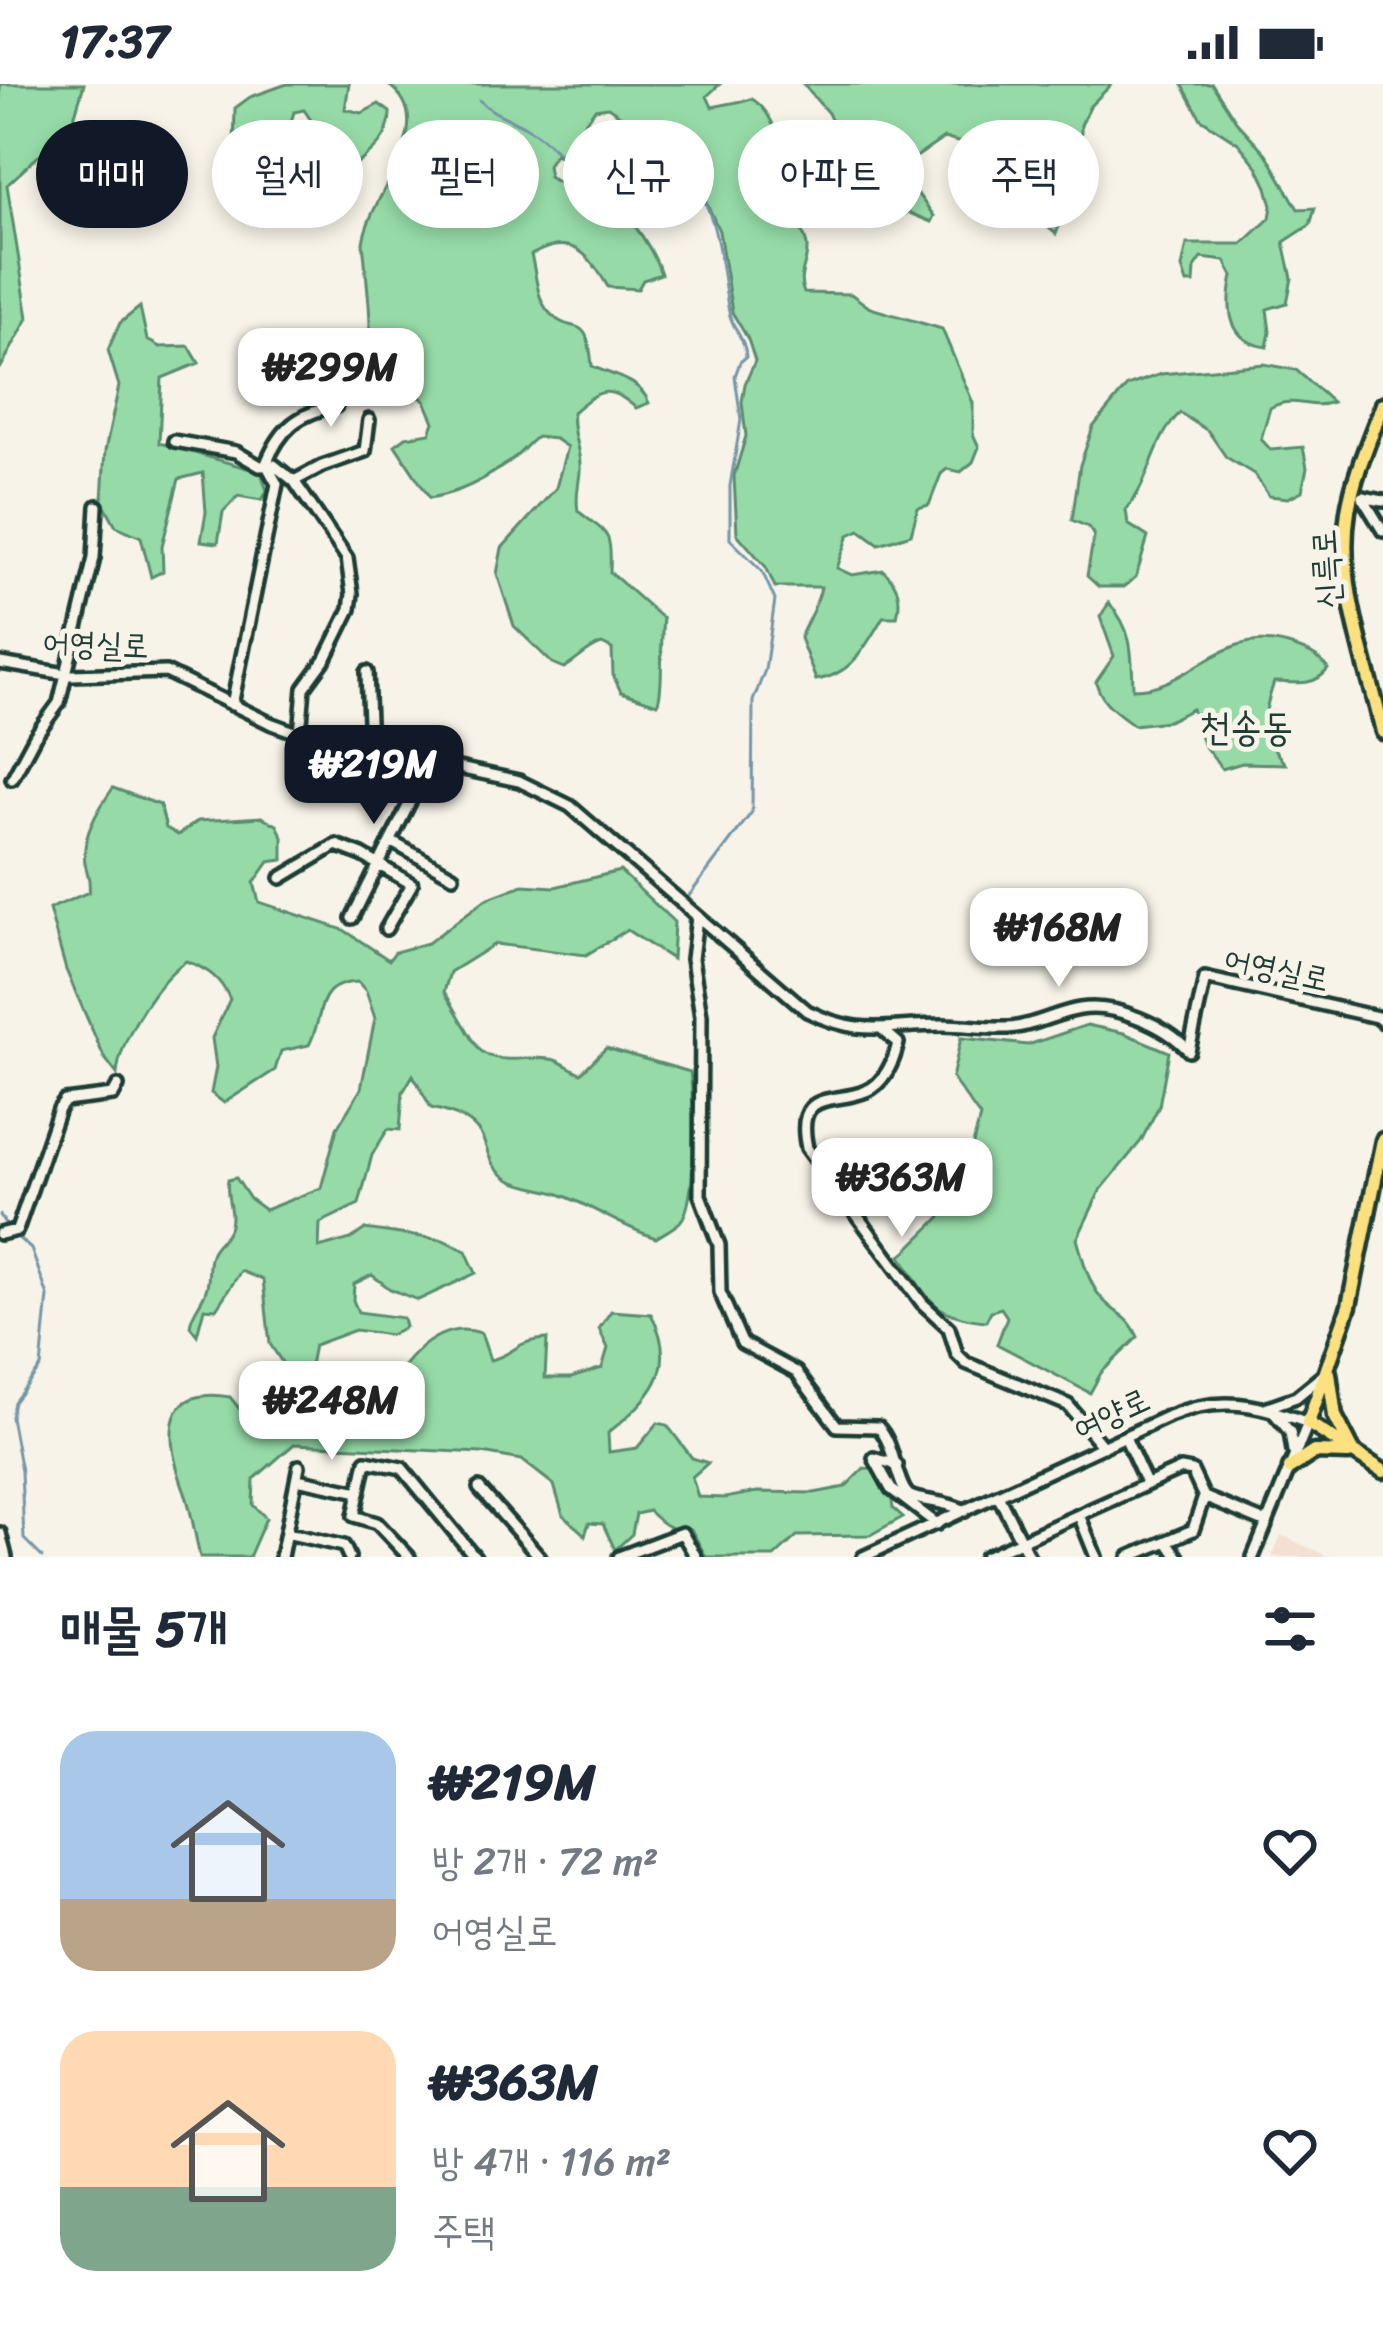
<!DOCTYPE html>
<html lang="ko">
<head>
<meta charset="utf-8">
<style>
	:root { --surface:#fff; --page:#f2f2f3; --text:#1f2937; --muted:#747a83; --accent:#111827 }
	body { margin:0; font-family:Sriracha,"Poor Story",sans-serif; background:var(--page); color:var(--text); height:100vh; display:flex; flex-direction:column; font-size:45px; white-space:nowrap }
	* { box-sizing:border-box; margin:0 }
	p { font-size:39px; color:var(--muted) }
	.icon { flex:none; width:66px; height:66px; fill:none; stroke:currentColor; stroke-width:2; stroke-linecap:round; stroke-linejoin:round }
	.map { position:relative; height:1473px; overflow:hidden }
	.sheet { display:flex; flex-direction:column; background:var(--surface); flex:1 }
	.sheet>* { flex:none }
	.banner { position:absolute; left:36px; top:36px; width:1311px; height:108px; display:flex; gap:24px }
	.price { position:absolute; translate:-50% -102px; padding:0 27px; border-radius:24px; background:#fff; color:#222; font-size:39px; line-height:78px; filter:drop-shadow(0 3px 6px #0008) }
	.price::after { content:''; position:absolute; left:50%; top:72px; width:36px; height:27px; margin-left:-18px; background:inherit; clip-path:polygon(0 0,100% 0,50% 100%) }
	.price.active { background:var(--accent); color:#fff }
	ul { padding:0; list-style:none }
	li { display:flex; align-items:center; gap:36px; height:300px; padding:0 60px }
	li span { display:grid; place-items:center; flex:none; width:336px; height:240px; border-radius:36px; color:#555 }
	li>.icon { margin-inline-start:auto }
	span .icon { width:144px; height:144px; fill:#fffc; stroke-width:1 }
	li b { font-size:51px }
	h2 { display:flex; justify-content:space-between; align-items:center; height:144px; padding:0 60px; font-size:51px }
	.pill { padding:0 42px; border-radius:54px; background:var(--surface); box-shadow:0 6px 18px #0003; font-size:42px; line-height:108px }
	.pill.active { background:var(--accent); color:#fff }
	.status { display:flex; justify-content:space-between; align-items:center; height:84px; padding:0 60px; background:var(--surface); direction:ltr }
	.status svg { height:33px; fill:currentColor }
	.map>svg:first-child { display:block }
	.built { fill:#f3e0d2 }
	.green { fill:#96dba7; stroke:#5a8c6e; stroke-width:3 }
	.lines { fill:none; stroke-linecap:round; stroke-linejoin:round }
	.stream { stroke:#7596a8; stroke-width:3 }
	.minor-casing { stroke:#1f3d34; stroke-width:18 }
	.major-casing { stroke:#1f3d34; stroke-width:21 }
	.minor { stroke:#f7f3e8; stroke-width:9 }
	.major { stroke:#fde080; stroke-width:12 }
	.labels { text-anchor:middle; stroke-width:10; stroke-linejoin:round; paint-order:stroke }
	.street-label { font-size:33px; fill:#1f3d34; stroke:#f7f3e8 }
	.quarter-label { font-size:39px; fill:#1f3d34; stroke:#f7f3e8 }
</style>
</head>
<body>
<div class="status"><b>17:37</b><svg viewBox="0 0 49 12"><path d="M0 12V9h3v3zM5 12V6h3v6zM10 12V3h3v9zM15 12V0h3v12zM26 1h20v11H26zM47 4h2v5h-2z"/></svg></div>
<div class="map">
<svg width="1383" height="1473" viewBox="0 0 1383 1473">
	<rect width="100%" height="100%" fill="#f7f3e8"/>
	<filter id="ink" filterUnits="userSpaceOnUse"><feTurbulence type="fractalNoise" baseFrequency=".00833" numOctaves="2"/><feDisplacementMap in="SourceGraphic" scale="24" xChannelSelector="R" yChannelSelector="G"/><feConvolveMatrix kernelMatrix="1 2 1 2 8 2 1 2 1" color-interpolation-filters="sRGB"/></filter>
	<g filter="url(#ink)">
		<!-- built -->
		<path class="built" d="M1281 1451 1329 1473H1272Z"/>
		<!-- green -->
		<path class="green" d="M0 0H84L72 41 7 101 28 234 0 285Z
			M287 0H349L345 25 362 29 379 20 390 28C391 57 368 71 347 88L333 84 323 54 304 26 294 28 288 47 260 52 246 65 234 67 235 24 250 13Z
			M387 0H720L707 12 712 23 752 15C786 35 782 97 792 129 796 139 807 152 807 163 808 181 796 191 804 209L851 210 870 224 942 245 973 319V350L979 363 973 378 961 388 947 385 941 390 929 421 918 424 911 450 879 460 860 446 849 451 837 484 852 491 883 486C898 500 902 513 897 533H883C865 563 852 591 816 596L800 554C807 536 818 521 821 503H775L766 483 737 450 734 392 746 352 742 318 745 300 755 277 748 255 732 228 719 147 700 104 648 68 650 52 608 23 595 25 575 51 574 65 586 72 598 71 588 94 581 83 555 70 547 81 549 93C564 104 577 101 595 107 621 115 653 164 661 190L643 196 638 205 608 203C588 169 572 148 531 171 536 188 536 213 548 227 573 256 587 223 592 282 614 293 639 294 649 319L636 324C608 299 599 306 573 328 570 349 582 367 580 387 579 402 575 412 578 427 608 451 612 446 610 488L663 535C660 556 664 608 657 620L621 608 613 591 612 565 602 560C586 565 579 576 564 584L552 579 514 542 497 490 502 464 556 404 567 363 555 355 537 353C528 359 523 367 514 374 490 393 460 409 430 414L395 361 406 353 430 349 434 338 425 317 369 271C372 240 368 209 365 178 365 175 363 162 363 159 369 110 445 38 387 0Z
			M803 0H1112L1090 22 1081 41V85L1061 110 1060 140 1056 150 1043 139 1017 138 1012 130C1020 96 1031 70 998 46L971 62 944 54 909 78 903 90 934 132 931 138 907 128 899 134 889 135 880 114 844 64 828 29Z
			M1182 0H1212L1236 37 1267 71 1298 125 1315 124 1310 141 1284 158 1292 194 1287 219 1267 225 1270 248 1267 263C1228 258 1226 225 1233 192L1225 177 1202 174 1195 184 1194 199H1187L1182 184 1187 160H1242L1270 134 1272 122 1267 103 1257 82 1238 59 1201 35Z
			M140 223 147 256 160 263 189 262 199 279 162 294 159 359 261 388 267 407 262 416 238 412 223 428 218 459 201 457 206 428 203 389 179 395 162 462 163 487 151 493 141 453 116 442 102 416 105 367 119 302 108 266 120 239Z
			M1264 280 1296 286 1332 318C1309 327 1295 310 1270 324L1261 355 1271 366 1303 363 1307 384 1302 407 1288 414 1269 412 1254 390 1226 373 1208 347 1180 329C1152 356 1152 396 1126 426L1128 440 1148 453 1136 493 1124 503H1099L1087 492 1094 451 1088 443 1072 436 1080 381 1093 343 1127 302 1161 290Z
			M1109 519C1133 546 1132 570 1133 605 1191 606 1220 541 1288 561 1304 566 1319 571 1328 585 1314 604 1294 598 1274 598 1262 635 1259 648 1285 680L1242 679 1222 685 1203 660 1192 625 1168 637 1134 641C1117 628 1101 619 1096 598L1114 572 1100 533Z
			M113 704 160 721 166 744 178 751 198 737 262 733 277 741 283 753V776L269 778 254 799 259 818 344 846 389 876 395 868 428 859 486 815 523 801 555 803 620 787 674 838 672 875 627 846 586 871 495 860 450 888 444 908C454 921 473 959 480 966 499 984 534 969 555 976 564 979 572 986 581 989L606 964 690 988C694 1014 698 1120 680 1138 674 1144 663 1149 656 1154 623 1143 595 1124 562 1111 546 1104 523 1104 508 1095 470 1070 506 1040 431 1024L413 991 403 1008 400 1046 388 1045 372 1071 359 1120 320 1139 319 1164 351 1155 365 1145 443 1156 466 1167 476 1189 418 1216 390 1205 372 1191 354 1200 353 1216 358 1228 403 1234 405 1243 390 1251 355 1246 314 1261 304 1312 270 1260 263 1196 241 1187 216 1225 204 1224 197 1251 190 1242C192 1226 202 1220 206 1206 211 1194 206 1181 212 1168 217 1158 225 1155 229 1145 235 1129 225 1113 228 1096L236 1094 250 1115 265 1126 321 1104 337 1044 361 1005 375 934 366 907 358 898C313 900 326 929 309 961L281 967 275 986 224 1019 211 1009 216 983 212 954 230 915C220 894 208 885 186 877 157 896 120 955 117 990L104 973 66 886 49 825 89 808C91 795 87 790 85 779 81 752 99 724 113 704Z
			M1087 941 1124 949 1169 968 1159 1022 1141 1057 1100 1107 1077 1155C1083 1175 1089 1203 1105 1218 1121 1234 1127 1230 1138 1253L1101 1289 1090 1309 997 1260 1007 1233 1001 1224 991 1227 986 1237C933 1232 928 1216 901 1172L972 1102 962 1082 971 1068 980 1033 952 994 961 954 1028 961Z
			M611 1227 651 1230C681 1286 649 1315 608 1349L609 1368 637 1364 658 1339 667 1341 692 1374 708 1379 692 1393 698 1413 725 1414 757 1408 814 1409 845 1403 864 1384 879 1386 890 1405 893 1424 903 1433 870 1451 797 1452 774 1473H706L691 1445C670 1447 663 1441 649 1427L636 1430 632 1450 615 1466 603 1440 589 1439 585 1451 563 1431 554 1401 522 1376 482 1369 294 1360 254 1395 253 1421 266 1434 249 1473H200C195 1452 192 1429 185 1408 168 1363 155 1300 230 1313L254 1343 280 1344 301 1331 375 1329C394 1290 431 1232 481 1249L490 1276C517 1270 513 1257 547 1255L545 1294H571L602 1284 608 1264 599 1245Z"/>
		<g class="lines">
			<!-- stream -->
			<path class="stream" d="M479 16C496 33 516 35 535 49 577 77 574 109 636 112L652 91 698 104C720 142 721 186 729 228 732 245 746 255 746 273L740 278 735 292 741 336 730 402V455L762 487 775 516 765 586 753 617 752 728 688 813V819
				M688 829 687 893 696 951
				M698 1116 708 1146
				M0 1131 8 1145
				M15 1151 31 1165 48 1212 41 1283 14 1318 11 1333 21 1387 24 1455 42 1473
				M716 1208 742 1267 757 1272
				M810 1314 835 1348 855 1347
				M915 1417 937 1432"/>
			<!-- minor casing -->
			<g class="minor-casing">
				<path id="minor" d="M174 357 236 368 260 382 274 381 294 397 347 474 352 510 350 525 326 574 304 604 300 650
					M266 380C280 345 298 329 336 322L351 290
					M294 397 322 382 365 367 369 336
					M1362 413 1383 447
					M1363 413 1383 417
					M0 579 72 591 166 588 270 639 300 650 519 697 570 722 807 927C862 954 886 941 943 941 964 941 986 945 1008 944 1032 943 1055 929 1080 925 1114 919 1166 941 1189 967L1205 894 1377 933 1383 938
					M367 588 370 662
					M232 621 277 400 266 380
					M12 695 35 652 59 619 94 474 97 422
					M392 758 453 792
					M281 794 336 761 362 771 412 800 386 845
					M697 833 692 875 701 931 700 1111 719 1161 720 1208 742 1259 796 1288 837 1342 878 1343C895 1359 896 1403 910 1412 921 1418 945 1416 965 1427
					M352 834 410 718 386 698 390 667
					M882 945 898 959C894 977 884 1000 866 1007 835 1021 794 1003 807 1064L922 1219 949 1244 957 1270 966 1279 1068 1321 1103 1363
					M0 1150 17 1146 59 1025 65 1017 113 1011 118 1002
					M1265 1324 1296 1313 1322 1292
					M1275 1330 1290 1348 1293 1367
					M1125 1353 1146 1399
					M897 1381 874 1374 891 1405 937 1440
					M297 1395 359 1408
					M479 1404 540 1473
					M998 1411 1029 1473
					M1079 1431 1096 1473
					M0 1449 6 1473
					M286 1449 344 1462 349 1473
					M1167 1457 1178 1473
					M281 1473 299 1382
					M409 1473 377 1439 354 1432 366 1377 402 1384 475 1473
					M619 1473 682 1449 696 1473
					M863 1473 1169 1332C1220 1311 1258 1320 1308 1339L1253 1473
					M985 1473 1181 1385 1192 1387 1204 1413 1267 1439
					M1129 1473 1193 1446 1204 1413"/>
			</g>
			<!-- major casing -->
			<g class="major-casing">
				<path id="major" d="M1383 320C1370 355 1354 390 1348 427 1336 501 1367 577 1383 648
					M1383 1056 1349 1222 1308 1339 1383 1387
					M1329 1289 1335 1332 1352 1365
					M1290 1384 1314 1368 1349 1369"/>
			</g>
			<!-- minor -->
			<use href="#minor" class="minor"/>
			<!-- major -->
			<use href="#major" class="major"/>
		</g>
	</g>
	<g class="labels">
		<!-- street labels -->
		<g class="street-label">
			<text transform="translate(1325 485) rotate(-94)" y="12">신륵로</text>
			<text transform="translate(96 559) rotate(2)" y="12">어영실로</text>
			<text transform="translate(1277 884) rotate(12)" y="12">어영실로</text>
			<text transform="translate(1111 1329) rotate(-25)" y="12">여양로</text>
		</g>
		<!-- quarter labels -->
		<g class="quarter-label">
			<text x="1246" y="656">천송동</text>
		</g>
	</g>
</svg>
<b class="price" style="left:331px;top:346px">₩299M</b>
<b class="price active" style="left:374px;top:743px">₩219M</b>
<b class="price" style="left:1059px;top:906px">₩168M</b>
<b class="price" style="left:902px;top:1156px">₩363M</b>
<b class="price" style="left:332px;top:1379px">₩248M</b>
<div class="banner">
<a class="pill active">매매</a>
<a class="pill">월세</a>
<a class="pill">필터</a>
<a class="pill">신규</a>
<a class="pill">아파트</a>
<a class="pill">주택</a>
</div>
</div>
<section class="sheet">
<h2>매물 5개<svg class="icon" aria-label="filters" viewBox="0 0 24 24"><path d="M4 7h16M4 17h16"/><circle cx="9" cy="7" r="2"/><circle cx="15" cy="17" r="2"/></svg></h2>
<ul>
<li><span style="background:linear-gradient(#a9c7e8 70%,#b9a48a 0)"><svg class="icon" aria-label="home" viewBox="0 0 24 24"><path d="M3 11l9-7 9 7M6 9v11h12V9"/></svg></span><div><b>₩219M</b><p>방 2개 · 72 m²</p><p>어영실로</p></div><svg class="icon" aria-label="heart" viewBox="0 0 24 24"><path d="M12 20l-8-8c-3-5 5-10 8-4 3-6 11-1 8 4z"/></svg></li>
<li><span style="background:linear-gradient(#ffd9b3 65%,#7fa58c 0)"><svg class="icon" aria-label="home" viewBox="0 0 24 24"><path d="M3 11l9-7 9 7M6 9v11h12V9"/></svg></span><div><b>₩363M</b><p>방 4개 · 116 m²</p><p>주택</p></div><svg class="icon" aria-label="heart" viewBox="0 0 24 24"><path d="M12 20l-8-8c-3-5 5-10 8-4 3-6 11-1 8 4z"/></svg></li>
</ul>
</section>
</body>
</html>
